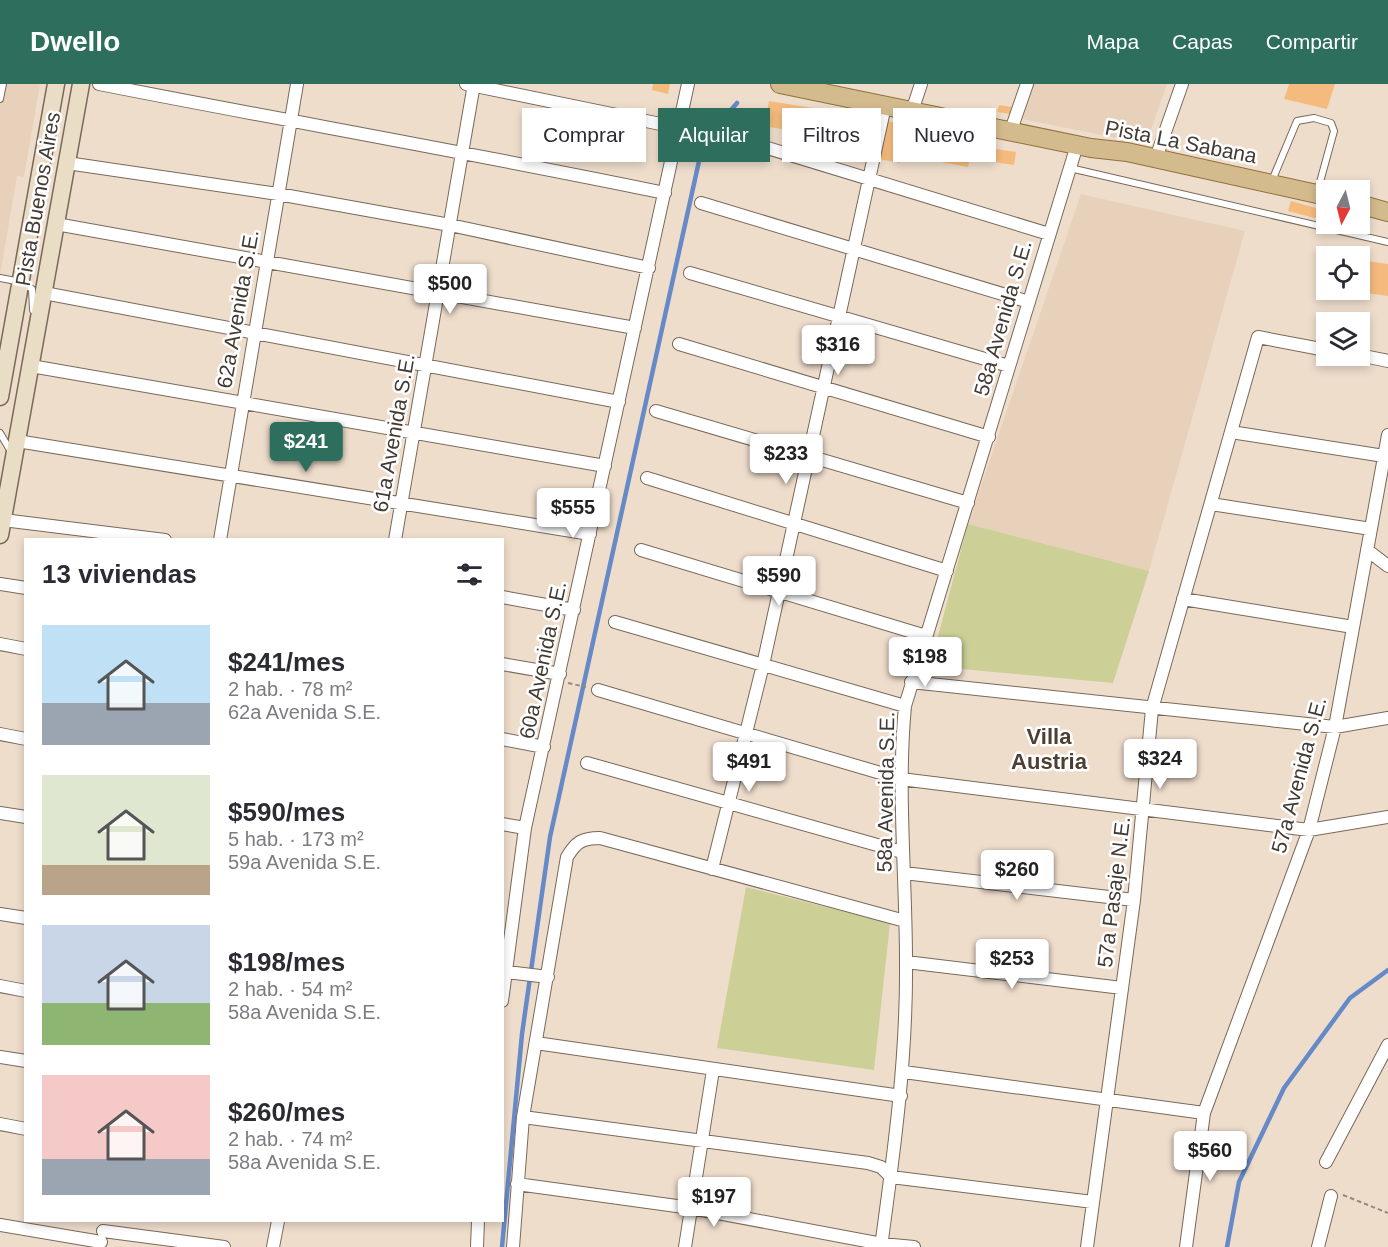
<!DOCTYPE html>
<html lang="es">
<head>
<meta charset="utf-8">
<style>
	:root { --surface:#fff; --page:#f7f7f7; --text:#2b2b33; --muted:#7c7c81; --accent:#2e6e5d }
	body { margin:0; font-family:Arial,sans-serif; background:var(--page); color:var(--text); height:100vh; display:flex; flex-direction:column; font-size:22px; white-space:nowrap }
	* { box-sizing:border-box; margin:0 }
	p { font-size:20px; color:var(--muted) }
	.icon { flex:none; width:33px; height:33px; fill:none; stroke:currentColor; stroke-width:2; stroke-linecap:round; stroke-linejoin:round }
	.map { position:relative; flex:1; overflow:hidden }
	.details { position:absolute; left:24px; top:454px; width:480px; height:684px; display:flex; flex-direction:column; background:var(--surface); border-radius:0px; box-shadow:0 3px 9px #0003 }
	.details>* { flex:none }
	.top-card { position:absolute; left:522px; top:24px; width:570px; height:54px; display:flex; gap:12px }
	.needle { width:39px; rotate:187deg }
	.buttons { position:absolute; left:1316px; top:96px; display:grid; gap:12px }
	.buttons a { display:grid; place-items:center; width:54px; height:54px; border-radius:0px; background:var(--surface); box-shadow:0 3px 9px #0003; font-size:30px }
	.price { position:absolute; translate:-50% -51px; padding:0 14px; border-radius:6px; background:#fff; color:#222; font-size:20px; line-height:39px; filter:drop-shadow(0 2px 3px #0008) }
	.price::after { content:''; position:absolute; left:50%; top:36px; width:18px; height:14px; margin-left:-9px; background:inherit; clip-path:polygon(0 0,100% 0,50% 100%) }
	.price.on { background:var(--accent); color:#fff }
	ul { padding:0; list-style:none }
	li { display:flex; align-items:center; gap:18px; height:150px; padding:0 18px }
	li span { display:grid; place-items:center; flex:none; width:168px; height:120px; border-radius:0px; color:#555 }
	li>.icon { margin-inline-start:auto }
	span .icon { width:72px; height:72px; fill:#fffc; stroke-width:1 }
	li b { font-size:26px }
	h2 { display:flex; justify-content:space-between; align-items:center; height:72px; padding:0 18px; font-size:26px }
	.chip { padding:0 21px; border-radius:0px; background:var(--surface); box-shadow:0 3px 9px #0003; font-size:21px; line-height:54px }
	.chip.on { background:var(--accent); color:#fff }
	header { display:flex; align-items:center; gap:36px; box-sizing:border-box; height:84px; padding:0 30px; background:var(--accent); color:#fff }
	header strong { font-size:28px }
	nav { display:flex; gap:33px; margin-inline-start:auto; font-size:21px }
	.map>svg:first-child { display:block }
	.built { fill:#e8d1ba }
	.green { fill:#cccf96 }
	.lines { fill:none; stroke-linecap:round; stroke-linejoin:round }
	.stream { stroke:#668ac8; stroke-width:4.5 }
	.building { fill:#f5bb7e }
	.lane-casing { stroke:#79695a; stroke-width:8 }
	.street-casing { stroke:#79695a; stroke-width:14 }
	.secondary-casing { stroke:#79695a; stroke-width:19 }
	.primary-casing { stroke:#8f703d; stroke-width:20 }
	.path { stroke:#96897e; stroke-width:2; stroke-dasharray:4.5 3; stroke-linecap:butt }
	.lane { stroke:#fff; stroke-width:6 }
	.street { stroke:#fff; stroke-width:12 }
	.secondary { stroke:#eaddc6; stroke-width:16 }
	.primary { stroke:#d4bb8e; stroke-width:18 }
	.labels { text-anchor:middle; stroke-width:5; stroke-linejoin:round; paint-order:stroke }
	.street-label { font-size:21px; fill:#423b34; stroke:#fff }
	.neighbourhood-label { font-size:22px; font-weight:bold; fill:#4d3f31; stroke:#fff }
</style>
</head>
<body>
<header>
<strong>Dwello</strong>
<nav><a>Mapa</a><a>Capas</a><a>Compartir</a></nav>
</header>
<div class="map">
<svg width="1388" height="1163" viewBox="0 0 1388 1163">
	<rect width="100%" height="100%" fill="#efddcc"/>
	<!-- built -->
	<path class="built" d="M0 0H40L24 93 17 92 0 192Z
		M1034 0H1167L1146 60 1022 35Z
		M1081 110 1245 147 1149 487 968 440Z"/>
	<!-- green -->
	<path class="green" d="M968 440 1149 487 1113 599 930 582Z
		M746 803 890 839 874 986 717 964Z"/>
	<g class="lines">
		<!-- stream -->
		<path class="stream" d="M502 1163 522 950 550 753 703 59 737 19
			M1227 1163 1239 1098 1284 1004 1350 914 1388 886"/>
	</g>
	<!-- building -->
	<path class="building" d="M653 0H670L668 10 652 6Z
		M1289 0H1335L1327 25 1284 15Z
		M769 17 856 31 851 57 764 42Z
		M999 21 1012 23 1010 30 997 28Z
		M885 37 907 40 900 79 879 75Z
		M936 46 986 54 982 76 970 75 968 83 930 76Z
		M996 65 1016 68 1014 81 994 78Z
		M1291 117 1326 127V137L1288 127Z
		M1359 176 1388 180V212L1351 207 1359 206Z"/>
	<g class="lines">
		<!-- lane casing -->
		<g class="lane-casing">
			<path id="lane" d="M0 15 3 0
				M1070 84 1388 158
				M1271 99 1297 37 1314 34 1331 39 1334 47 1317 109
				M0 194 21 198 32 205 33 226
				M0 349 10 366"/>
		</g>
		<!-- street casing -->
		<g class="street-casing">
			<path id="street" d="M99 0C287 37 477 70 665 109
				M466 0 680 44
				M912 27 921 0
				M1011 46 1027 0
				M738 55 1049 150
				M1156 74 1182 0
				M67 79 278 110 450 141 649 184
				M701 119 1029 218
				M56 140 635 244
				M690 189 1009 282
				M44 209 619 318
				M679 260 989 353
				M1359 271 1388 277
				M31 282 605 382
				M656 327 968 419
				M1231 348 1384 372
				M17 357 590 450
				M647 394 947 487
				M1211 420 1371 445
				M3 436 165 456
				M220 456 297 0
				M395 456 474 0
				M641 466 926 552
				M1367 466 1388 482
				M0 500 26 504
				M502 513 574 526
				M1183 515 1353 543
				M615 538 905 622
				M0 560 26 565
				M502 580 560 590
				M911 598 1335 643 1388 634
				M598 606 901 695 1309 746 1388 733
				M0 650 26 655
				M502 655 544 663
				M587 679 902 768
				M0 729 26 733
				M502 740 525 744
				M712 785 763 581 885 22
				M904 789 1134 816
				M0 830 26 834
				M906 878 1122 904
				M507 888 548 893
				M0 902 26 907
				M502 917 525 744 688 0
				M536 959 901 1012
				M0 973 26 977
				M904 988 1204 1029
				M523 1033 868 1079 881 1083 891 1093 1093 1118
				M0 1040 26 1045
				M1326 1078 1388 961
				M517 1100 691 1124 882 1160 914 1163
				M0 1141 101 1158
				M103 1147 224 1163
				M273 1163 278 1137
				M477 1163 478 1137
				M513 1163 523 1033 567 773C576 758 582 754 600 754L905 837
				M685 1163 713 986
				M881 1163C894 1068 907 974 906 877 906 792 897 707 905 622L1077 61
				M1087 1163 1134 816 1152 625 1258 253 1326 266
				M1186 1163 1204 1029 1309 746 1335 643 1388 351
				M1318 1163 1331 1112"/>
		</g>
		<!-- secondary casing -->
		<g class="secondary-casing">
			<path id="secondary" d="M0 313 56 0
				M0 451 81 0"/>
		</g>
		<!-- primary casing -->
		<g class="primary-casing">
			<path id="primary" d="M780 0 1091 64 1127 68 1326 112
				M1359 120 1388 128"/>
		</g>
		<!-- path -->
		<path class="path" d="M568 599 586 603
			M1343 1111 1388 1129"/>
		<!-- lane -->
		<use href="#lane" class="lane"/>
		<!-- street -->
		<use href="#street" class="street"/>
		<!-- secondary -->
		<use href="#secondary" class="secondary"/>
		<!-- primary -->
		<use href="#primary" class="primary"/>
	</g>
	<g class="labels">
		<!-- street labels -->
		<g class="street-label">
			<text transform="translate(1181 58) rotate(11)" y="7">Pista La Sabana</text>
			<text transform="translate(38 115) rotate(-80)" y="7">Pista Buenos Aires</text>
			<text transform="translate(238 225) rotate(-80)" y="7">62a Avenida S.E.</text>
			<text transform="translate(1003 234) rotate(-74)" y="7">58a Avenida S.E.</text>
			<text transform="translate(394 349) rotate(-80)" y="7">61a Avenida S.E.</text>
			<text transform="translate(543 576) rotate(-78)" y="7">60a Avenida S.E.</text>
			<text transform="translate(1299 691) rotate(-75)" y="7">57a Avenida S.E.</text>
			<text transform="translate(886 708) rotate(-89)" y="7">58a Avenida S.E.</text>
			<text transform="translate(1114 808) rotate(-83)" y="7">57a Pasaje N.E.</text>
		</g>
		<!-- neighbourhood labels -->
		<g class="neighbourhood-label">
			<text x="1049" y="660">Villa<tspan x="1049" dy="25">Austria</tspan></text>
		</g>
	</g>
</svg>
<div class="buttons">
<a><svg class="needle" viewBox="-14 -14 28 28"><path d="M0-13l5 13h-10z" fill="#e53935"/><path d="M0 13l5-13h-10z" fill="#7c7c81"/></svg></a>
<a><svg class="icon" aria-label="locate" viewBox="0 0 24 24"><circle cx="12" cy="12" r="6"/><path d="M12 2v4M12 18v4M2 12h4M18 12h4"/></svg></a>
<a><svg class="icon" aria-label="layers" viewBox="0 0 24 24"><path d="M12 4l9 5-9 5-9-5zM3 14l9 5 9-5"/></svg></a>
</div>
<b class="price" style="left:450px;top:231px">$500</b>
<b class="price" style="left:838px;top:292px">$316</b>
<b class="price on" style="left:306px;top:389px">$241</b>
<b class="price" style="left:786px;top:401px">$233</b>
<b class="price" style="left:573px;top:455px">$555</b>
<b class="price" style="left:779px;top:523px">$590</b>
<b class="price" style="left:925px;top:604px">$198</b>
<b class="price" style="left:1160px;top:706px">$324</b>
<b class="price" style="left:749px;top:709px">$491</b>
<b class="price" style="left:1017px;top:817px">$260</b>
<b class="price" style="left:1012px;top:906px">$253</b>
<b class="price" style="left:1210px;top:1098px">$560</b>
<b class="price" style="left:714px;top:1144px">$197</b>
<div class="top-card">
<a class="chip">Comprar</a>
<a class="chip on">Alquilar</a>
<a class="chip">Filtros</a>
<a class="chip">Nuevo</a>
</div>
<section class="details">
<h2>13 viviendas<svg class="icon" aria-label="filters" viewBox="0 0 24 24"><path d="M4 7h16M4 17h16"/><circle cx="9" cy="7" r="2"/><circle cx="15" cy="17" r="2"/></svg></h2>
<ul>
<li><span style="background:linear-gradient(#bfe0f5 65%,#9aa5b1 0)"><svg class="icon" aria-label="home" viewBox="0 0 24 24"><path d="M3 11l9-7 9 7M6 9v11h12V9"/></svg></span><div><b>$241/mes</b><p>2 hab. · 78 m²</p><p>62a Avenida S.E.</p></div></li>
<li><span style="background:linear-gradient(#dfe7d0 75%,#b9a48a 0)"><svg class="icon" aria-label="home" viewBox="0 0 24 24"><path d="M3 11l9-7 9 7M6 9v11h12V9"/></svg></span><div><b>$590/mes</b><p>5 hab. · 173 m²</p><p>59a Avenida S.E.</p></div></li>
<li><span style="background:linear-gradient(#c9d6e8 65%,#8fb573 0)"><svg class="icon" aria-label="home" viewBox="0 0 24 24"><path d="M3 11l9-7 9 7M6 9v11h12V9"/></svg></span><div><b>$198/mes</b><p>2 hab. · 54 m²</p><p>58a Avenida S.E.</p></div></li>
<li><span style="background:linear-gradient(#f6c9c9 70%,#9aa5b1 0)"><svg class="icon" aria-label="home" viewBox="0 0 24 24"><path d="M3 11l9-7 9 7M6 9v11h12V9"/></svg></span><div><b>$260/mes</b><p>2 hab. · 74 m²</p><p>58a Avenida S.E.</p></div></li>
</ul>
</section>
</div>
</body>
</html>
